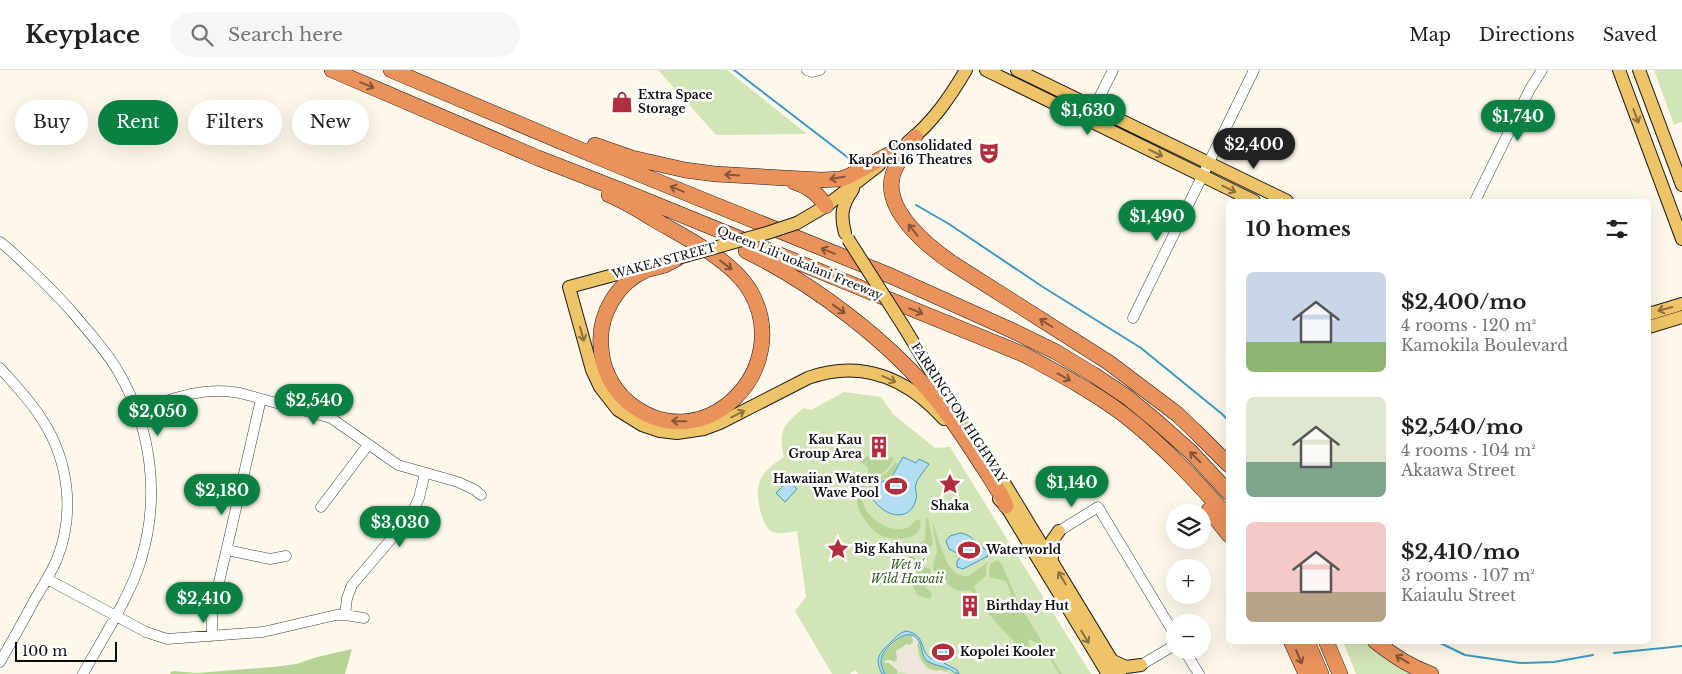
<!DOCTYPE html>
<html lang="en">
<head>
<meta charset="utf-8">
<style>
	:root { --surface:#fff; --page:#f6f6f6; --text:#202124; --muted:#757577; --line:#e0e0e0; --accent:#0b8043 }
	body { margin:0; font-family:"Libre Baskerville",serif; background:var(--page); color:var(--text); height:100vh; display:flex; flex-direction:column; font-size:19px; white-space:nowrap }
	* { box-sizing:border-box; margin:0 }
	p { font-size:16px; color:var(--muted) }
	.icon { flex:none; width:28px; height:28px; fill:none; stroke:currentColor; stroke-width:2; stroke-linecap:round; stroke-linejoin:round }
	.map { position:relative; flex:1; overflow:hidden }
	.side { position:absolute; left:1226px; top:129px; width:425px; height:445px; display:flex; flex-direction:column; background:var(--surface); border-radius:8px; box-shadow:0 5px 20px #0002 }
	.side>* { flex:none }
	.guide { position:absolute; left:15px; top:30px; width:475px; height:45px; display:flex; gap:10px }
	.buttons { position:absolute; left:1166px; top:434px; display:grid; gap:10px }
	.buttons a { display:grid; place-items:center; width:45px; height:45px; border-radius:50%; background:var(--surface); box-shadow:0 5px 20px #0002; font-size:25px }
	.scale { position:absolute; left:15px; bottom:12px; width:102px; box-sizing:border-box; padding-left:5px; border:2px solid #0b0b0b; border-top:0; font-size:14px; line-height:18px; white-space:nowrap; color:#0b0b0b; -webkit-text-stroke:4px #fff; paint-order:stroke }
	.price { position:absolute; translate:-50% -42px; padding:0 11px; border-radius:18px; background:var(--accent); color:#fff; font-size:16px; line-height:32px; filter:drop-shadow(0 1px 2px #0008) }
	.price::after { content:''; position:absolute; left:50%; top:30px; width:15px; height:11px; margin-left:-8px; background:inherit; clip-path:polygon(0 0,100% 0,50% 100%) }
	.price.active { background:#222; color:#fff }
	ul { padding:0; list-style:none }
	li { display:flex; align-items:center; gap:15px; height:125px; padding:0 20px }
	li span { display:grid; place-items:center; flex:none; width:140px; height:100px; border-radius:8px; color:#555 }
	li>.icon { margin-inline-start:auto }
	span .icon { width:60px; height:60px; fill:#fffc; stroke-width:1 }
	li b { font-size:21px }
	h2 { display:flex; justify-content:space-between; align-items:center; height:60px; padding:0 20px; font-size:21px }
	.tag { padding:0 18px; border-radius:22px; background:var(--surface); box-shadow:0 5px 20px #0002; font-size:18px; line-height:45px }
	.tag.active { background:var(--accent); color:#fff }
	header { display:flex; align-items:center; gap:30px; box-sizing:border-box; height:70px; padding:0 25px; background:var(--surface); border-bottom:1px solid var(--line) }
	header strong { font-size:24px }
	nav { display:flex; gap:28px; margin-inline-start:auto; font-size:18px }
	.search { width:350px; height:45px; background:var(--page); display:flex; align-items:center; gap:12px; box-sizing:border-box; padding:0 18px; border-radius:28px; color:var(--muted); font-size:19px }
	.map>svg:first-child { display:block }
	.green { fill:#d2e5b7 }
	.forest { fill:#b7d497 }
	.plaza { fill:#ece6db }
	.water { fill:#b3def1; stroke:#3f98c3 }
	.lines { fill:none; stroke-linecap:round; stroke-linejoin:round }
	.stream { stroke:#3f98c3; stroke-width:2 }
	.minor-casing { stroke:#3e3e3e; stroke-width:11 }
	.major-casing { stroke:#1c1c1c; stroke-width:14 }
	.highway-casing { stroke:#1c1c1c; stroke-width:16 }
	.minor { stroke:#fff; stroke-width:10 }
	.major { stroke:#efc469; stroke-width:12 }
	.highway { stroke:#ea925c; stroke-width:15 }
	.major-bridge-casing { stroke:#1c1c1c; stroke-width:14; stroke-linecap:butt }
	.major-bridge { stroke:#efc469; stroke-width:12 }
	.oneway { stroke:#865538 }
	.oneway2 { stroke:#88713f }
	.labels { text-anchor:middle; stroke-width:5; stroke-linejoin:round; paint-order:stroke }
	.poi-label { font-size:12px; font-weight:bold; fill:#0b0b0b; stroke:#fff; text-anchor:start }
	.street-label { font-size:12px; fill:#0b0b0b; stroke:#fff }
	.park-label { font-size:12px; font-style:italic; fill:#325d21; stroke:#fff }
</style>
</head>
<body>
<header>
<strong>Keyplace</strong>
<div class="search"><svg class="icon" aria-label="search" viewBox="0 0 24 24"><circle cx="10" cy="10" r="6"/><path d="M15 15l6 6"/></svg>Search here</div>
<nav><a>Map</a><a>Directions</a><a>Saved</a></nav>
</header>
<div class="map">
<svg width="1682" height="604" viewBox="0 0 1682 604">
	<rect width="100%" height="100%" fill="#fef8ea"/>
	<!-- green -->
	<path class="green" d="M658 0H727L807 64 716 65Z
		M1654 0H1682V52L1674 55Z
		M844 322 881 327 893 344 935 378 950 377 1091 604H858L855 600 850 604H832L795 541 806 527 797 461C789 462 781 465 773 462 765 458 763 450 761 443 753 414 760 402 784 387 777 360 785 353 804 338L811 340Z
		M1343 571H1373L1427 604H1356Z"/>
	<!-- forest -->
	<path class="forest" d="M867 386 881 390 889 389 891 387 894 389C889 399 880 408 868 406V397L860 392Z
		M895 392 898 394 890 407C879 410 874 416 867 424V420L872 410C883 406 890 402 895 392Z
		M865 411H867L865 417V426L862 429C863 432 864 436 866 440 873 452 893 463 907 458 911 456 913 453 916 450H920C925 473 888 472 875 462 870 458 866 452 863 447 858 440 856 433 857 425 858 420 862 415 865 411Z
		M928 447 933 474 929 478 922 476 920 473 925 470 926 449Z
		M932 451C938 465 944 497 958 504 961 506 965 506 969 506L989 491 986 496V506L974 516 978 526 969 520 958 521 949 516 941 505 934 501 933 495 937 481Z
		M912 485 926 498H929L931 502 926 509 927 515 926 518 932 523 930 529 917 525C913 514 904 505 909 493L907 489Z
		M998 490 1001 493 1020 536 1062 604H1059C1054 594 1039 571 1029 569 1028 577 1029 580 1034 586L1031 589 1000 557 987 542 988 539 993 543 1003 544C1015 531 1012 526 1006 511L989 507 990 494Z
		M906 564 912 565 913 572 910 576 907 574 897 581V590L894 592 890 590 885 593H889L898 601 897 604H885C878 589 881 584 894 573 898 569 900 566 906 564Z
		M919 572C924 592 930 592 948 599L947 602C924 598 923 600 917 574Z
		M352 579 345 604H170L172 601 197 603 273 597 296 594 317 587Z"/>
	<!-- plaza -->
	<path class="plaza" d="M912 565 919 572 917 575 919 588 924 594 928 599 936 601 940 600 947 602 949 604H908L899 602 897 604 898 601 889 593 883 592 887 590H891L894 592 897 590 896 581 907 574 910 575 913 572Z"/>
	<!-- water -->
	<path class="water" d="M903 387 916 393 919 389 929 394C925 400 918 407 916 414 914 419 918 424 916 429 912 448 893 449 880 437 876 434 873 429 870 425 874 415 881 411 891 408Z
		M790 412 797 419 785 432 776 423 785 414Z
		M960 463C968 464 974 468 977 476L982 477 988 482V486L963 499 957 497V492L960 487 955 482 949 479 946 471 950 466Z
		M906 561C928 565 918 582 932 589L937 586 942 580H947L943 588 944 593 957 600 959 604C954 603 953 601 949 599 942 596 933 595 927 591 922 586 922 579 920 573 911 554 891 572 884 582 879 590 881 596 885 604H882C873 586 881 582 893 570 898 565 900 563 906 561Z"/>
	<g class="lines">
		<!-- stream -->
		<path class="stream" d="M734 0 855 93
			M916 135 949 154 1043 217 1141 278 1222 344 1229 351
			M1436 571 1465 585 1520 593 1554 592 1593 585
			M1614 583 1682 576"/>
		<!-- minor casing -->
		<g class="minor-casing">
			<path id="minor" d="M807 0 812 2 820 0
				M1091 44 1113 0
				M1475 131 1530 19 1542 0
				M0 172C10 179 19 189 28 197 44 212 59 227 73 243 89 263 107 281 119 303 152 360 160 427 141 490 130 527 102 569 83 604
				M1133 248 1254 0
				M0 298C15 315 31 331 43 351 69 392 75 444 57 489 51 503 43 516 35 529 24 550 12 571 0 592
				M137 341C172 329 201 316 240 323L331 348 398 395 458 412 475 420 481 425
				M321 437 368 375
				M1059 461 1098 437 1175 565
				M227 480 270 489 286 486
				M47 509 146 562 167 569 263 562 336 545H345L364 548
				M345 545 347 528 352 515 410 447 419 428 425 403
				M212 566V543L261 329
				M1184 580 1199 604
				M1141 595 1175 575"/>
		</g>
		<!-- major casing -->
		<g class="major-casing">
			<path id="major" d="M986 0 1254 131
				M1017 0 1287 131
				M1619 0 1682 169
				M1639 0 1682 115
				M908 72C933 52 950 27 966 0
				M797 153 826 136 879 95
				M845 163C840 144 842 135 853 119
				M647 196 569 217 592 300 600 317 618 340 642 355 660 361 677 363 704 359 720 353 808 308C861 289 907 308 944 349
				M1649 244 1682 234
				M904 257 959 348 1003 411 1120 604
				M1649 257 1682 247
				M999 429 1006 436 1108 604
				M1052 488V471L1059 461
				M1113 591 1126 597 1141 595"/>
		</g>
		<!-- highway casing -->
		<g class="highway-casing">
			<path id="highway" d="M332 0 538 88 628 123 1025 285C1058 303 1092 321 1123 344 1162 374 1196 411 1229 448
				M391 0 612 93 891 206 1011 260 1056 282 1094 305 1127 327 1155 350 1191 382 1229 423
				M915 67C908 78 897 91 893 104 882 139 926 175 952 193L1108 292 1177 344 1198 364 1229 395
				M595 75 632 88 685 100 715 104 821 110 841 109 849 106 897 80
				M794 112C809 117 817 123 826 136
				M609 125C625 131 640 141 655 150 686 168 730 189 749 219 797 297 704 393 629 333 612 319 602 298 601 277 598 245 617 213 646 200 652 198 659 197 665 195 669 193 674 190 678 188
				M746 181C814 214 892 273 939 333 962 362 981 394 1001 425L1006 436
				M1209 440 1229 465
				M1291 571 1306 604
				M1307 571 1321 604
				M1326 571 1340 604
				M1375 571C1392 585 1411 597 1431 604"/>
		</g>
		<!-- minor -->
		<use href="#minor" class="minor"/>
		<!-- major -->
		<use href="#major" class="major"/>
		<!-- highway -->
		<use href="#highway" class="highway"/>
		<!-- major-bridge casing -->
		<g class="major-bridge-casing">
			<path id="major-bridge" d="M848 169 904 257
				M678 188 767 163 797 153"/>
		</g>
		<!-- major-bridge -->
		<use href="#major-bridge" class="major-bridge"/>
	</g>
	<!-- one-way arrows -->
	<defs><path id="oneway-shaft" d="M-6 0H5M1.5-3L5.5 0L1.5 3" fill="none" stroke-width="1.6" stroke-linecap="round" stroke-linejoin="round" transform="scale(1.25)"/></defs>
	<g class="oneway">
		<use href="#oneway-shaft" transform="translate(367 15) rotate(23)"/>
		<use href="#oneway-shaft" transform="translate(732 105) rotate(-176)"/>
		<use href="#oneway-shaft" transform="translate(837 108) rotate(170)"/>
		<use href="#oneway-shaft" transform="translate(677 119) rotate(-158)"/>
		<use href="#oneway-shaft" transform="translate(913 160) rotate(-129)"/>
		<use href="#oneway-shaft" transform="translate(828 181) rotate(-158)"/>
		<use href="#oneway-shaft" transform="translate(726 195) rotate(38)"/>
		<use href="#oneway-shaft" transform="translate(839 239) rotate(36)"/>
		<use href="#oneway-shaft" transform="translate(916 241) rotate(22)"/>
		<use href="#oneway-shaft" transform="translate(1046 253) rotate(-148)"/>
		<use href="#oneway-shaft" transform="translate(1064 307) rotate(29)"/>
		<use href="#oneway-shaft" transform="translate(679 351) rotate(-179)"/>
		<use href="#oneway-shaft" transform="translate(1195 387) rotate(-135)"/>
		<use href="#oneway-shaft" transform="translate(1299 587) rotate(67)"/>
		<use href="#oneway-shaft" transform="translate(1402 589) rotate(-149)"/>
	</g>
	<g class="oneway2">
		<use href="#oneway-shaft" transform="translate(1636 46) rotate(69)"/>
		<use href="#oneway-shaft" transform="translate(1156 83) rotate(26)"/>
		<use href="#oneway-shaft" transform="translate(1229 119) rotate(26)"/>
		<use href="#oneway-shaft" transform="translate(1665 239) rotate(164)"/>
		<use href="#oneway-shaft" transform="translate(582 264) rotate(75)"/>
		<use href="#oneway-shaft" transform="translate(889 309) rotate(25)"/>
		<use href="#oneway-shaft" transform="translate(738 344) rotate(-27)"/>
		<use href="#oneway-shaft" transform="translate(1062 508) rotate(-121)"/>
		<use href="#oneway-shaft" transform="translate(1085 567) rotate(59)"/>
	</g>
	<!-- icons -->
	<defs>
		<g id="shop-bare" transform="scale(1.725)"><path d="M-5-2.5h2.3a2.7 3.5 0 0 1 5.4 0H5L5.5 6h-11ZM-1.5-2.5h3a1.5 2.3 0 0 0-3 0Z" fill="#b02e3e" stroke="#fff" stroke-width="2.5" paint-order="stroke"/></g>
		<g id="theatre-bare" transform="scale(1.725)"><path d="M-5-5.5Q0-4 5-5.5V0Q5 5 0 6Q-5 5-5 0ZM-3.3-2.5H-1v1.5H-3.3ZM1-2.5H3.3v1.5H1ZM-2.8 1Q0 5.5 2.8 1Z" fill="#b02e3e" stroke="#fff" stroke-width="2.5" paint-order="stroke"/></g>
		<g id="building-bare" transform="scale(1.725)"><path d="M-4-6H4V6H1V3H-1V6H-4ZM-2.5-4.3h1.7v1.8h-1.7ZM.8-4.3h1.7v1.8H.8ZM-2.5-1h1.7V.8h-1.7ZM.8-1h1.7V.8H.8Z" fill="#b02e3e" stroke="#fff" stroke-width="2.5" paint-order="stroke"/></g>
		<g id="sight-bare" transform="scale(1.725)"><path d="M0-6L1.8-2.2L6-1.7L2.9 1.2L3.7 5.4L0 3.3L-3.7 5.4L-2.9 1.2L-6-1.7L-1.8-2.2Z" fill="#b02e3e" stroke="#fff" stroke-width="2.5" paint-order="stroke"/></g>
		<g id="stadium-bare" transform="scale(1.725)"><path d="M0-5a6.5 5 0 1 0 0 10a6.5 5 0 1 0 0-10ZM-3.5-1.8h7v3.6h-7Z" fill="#b02e3e" stroke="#fff" stroke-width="2.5" paint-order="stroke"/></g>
	</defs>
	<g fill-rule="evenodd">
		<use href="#shop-bare" x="622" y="32"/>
		<use href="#theatre-bare" x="989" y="83"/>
		<use href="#building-bare" x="879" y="377"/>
		<use href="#sight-bare" x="950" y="414"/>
		<use href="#stadium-bare" x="896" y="416"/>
		<use href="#sight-bare" x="838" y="479"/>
		<use href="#stadium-bare" x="969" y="480"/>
		<use href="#building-bare" x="970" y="536"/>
		<use href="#stadium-bare" x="943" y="582"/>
	</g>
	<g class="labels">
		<!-- poi labels -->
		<g class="poi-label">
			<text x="638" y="29">Extra Space<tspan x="638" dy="14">Storage</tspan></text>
			<text x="972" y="80" text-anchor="end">Consolidated<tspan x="972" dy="14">Kapolei 16 Theatres</tspan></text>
			<text x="862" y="374" text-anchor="end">Kau Kau<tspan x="862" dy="14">Group Area</tspan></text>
			<text x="879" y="413" text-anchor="end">Hawaiian Waters<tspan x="879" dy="14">Wave Pool</tspan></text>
			<text x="950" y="440" text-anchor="middle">Shaka</text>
			<text x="854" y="483">Big Kahuna</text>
			<text x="986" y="484">Waterworld</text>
			<text x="986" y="540">Birthday Hut</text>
			<text x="960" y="586">Kopolei Kooler</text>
		</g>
		<!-- street labels -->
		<g class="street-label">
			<text transform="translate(664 191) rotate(-15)" y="4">WAKEA STREET</text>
			<text transform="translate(800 193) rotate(22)" y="4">Queen Liliʻuokalani Freeway</text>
			<text transform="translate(959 343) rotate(57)" y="4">FARRINGTON HIGHWAY</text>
		</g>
		<!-- park labels -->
		<g class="park-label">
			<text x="907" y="499">Wet n'<tspan x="907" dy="14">Wild Hawaii</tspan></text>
		</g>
	</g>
</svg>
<div class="buttons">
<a><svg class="icon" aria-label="layers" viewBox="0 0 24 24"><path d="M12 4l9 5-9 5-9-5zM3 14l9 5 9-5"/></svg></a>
<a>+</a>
<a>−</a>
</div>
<div class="scale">100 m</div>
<b class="price" style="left:1088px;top:66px">$1,630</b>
<b class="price" style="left:1518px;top:72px">$1,740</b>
<b class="price active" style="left:1254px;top:100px">$2,400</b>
<b class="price" style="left:1157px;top:172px">$1,490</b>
<b class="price" style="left:314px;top:356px">$2,540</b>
<b class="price" style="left:158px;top:367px">$2,050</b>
<b class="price" style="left:1072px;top:438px">$1,140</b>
<b class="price" style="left:222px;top:446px">$2,180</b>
<b class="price" style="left:400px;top:478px">$3,030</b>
<b class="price" style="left:204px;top:554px">$2,410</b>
<div class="guide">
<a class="tag">Buy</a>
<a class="tag active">Rent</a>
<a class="tag">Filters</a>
<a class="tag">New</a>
</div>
<section class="side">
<h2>10 homes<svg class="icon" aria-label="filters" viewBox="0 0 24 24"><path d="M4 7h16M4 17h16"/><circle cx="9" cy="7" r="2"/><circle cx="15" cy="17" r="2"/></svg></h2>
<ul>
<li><span style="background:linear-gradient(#c9d6e8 70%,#8fb573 0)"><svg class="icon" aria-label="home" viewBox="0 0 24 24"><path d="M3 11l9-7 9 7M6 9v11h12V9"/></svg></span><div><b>$2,400/mo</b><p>4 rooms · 120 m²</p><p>Kamokila Boulevard</p></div></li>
<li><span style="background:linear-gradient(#dfe7d0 65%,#7fa58c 0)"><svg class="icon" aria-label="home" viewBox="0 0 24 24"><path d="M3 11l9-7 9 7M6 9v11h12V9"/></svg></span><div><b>$2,540/mo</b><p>4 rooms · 104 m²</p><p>Akaawa Street</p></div></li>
<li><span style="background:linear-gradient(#f6c9c9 70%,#b9a48a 0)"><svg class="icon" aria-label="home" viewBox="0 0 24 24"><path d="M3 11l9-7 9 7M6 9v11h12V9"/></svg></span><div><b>$2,410/mo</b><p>3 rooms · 107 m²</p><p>Kaiaulu Street</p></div></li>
</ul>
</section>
</div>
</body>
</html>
